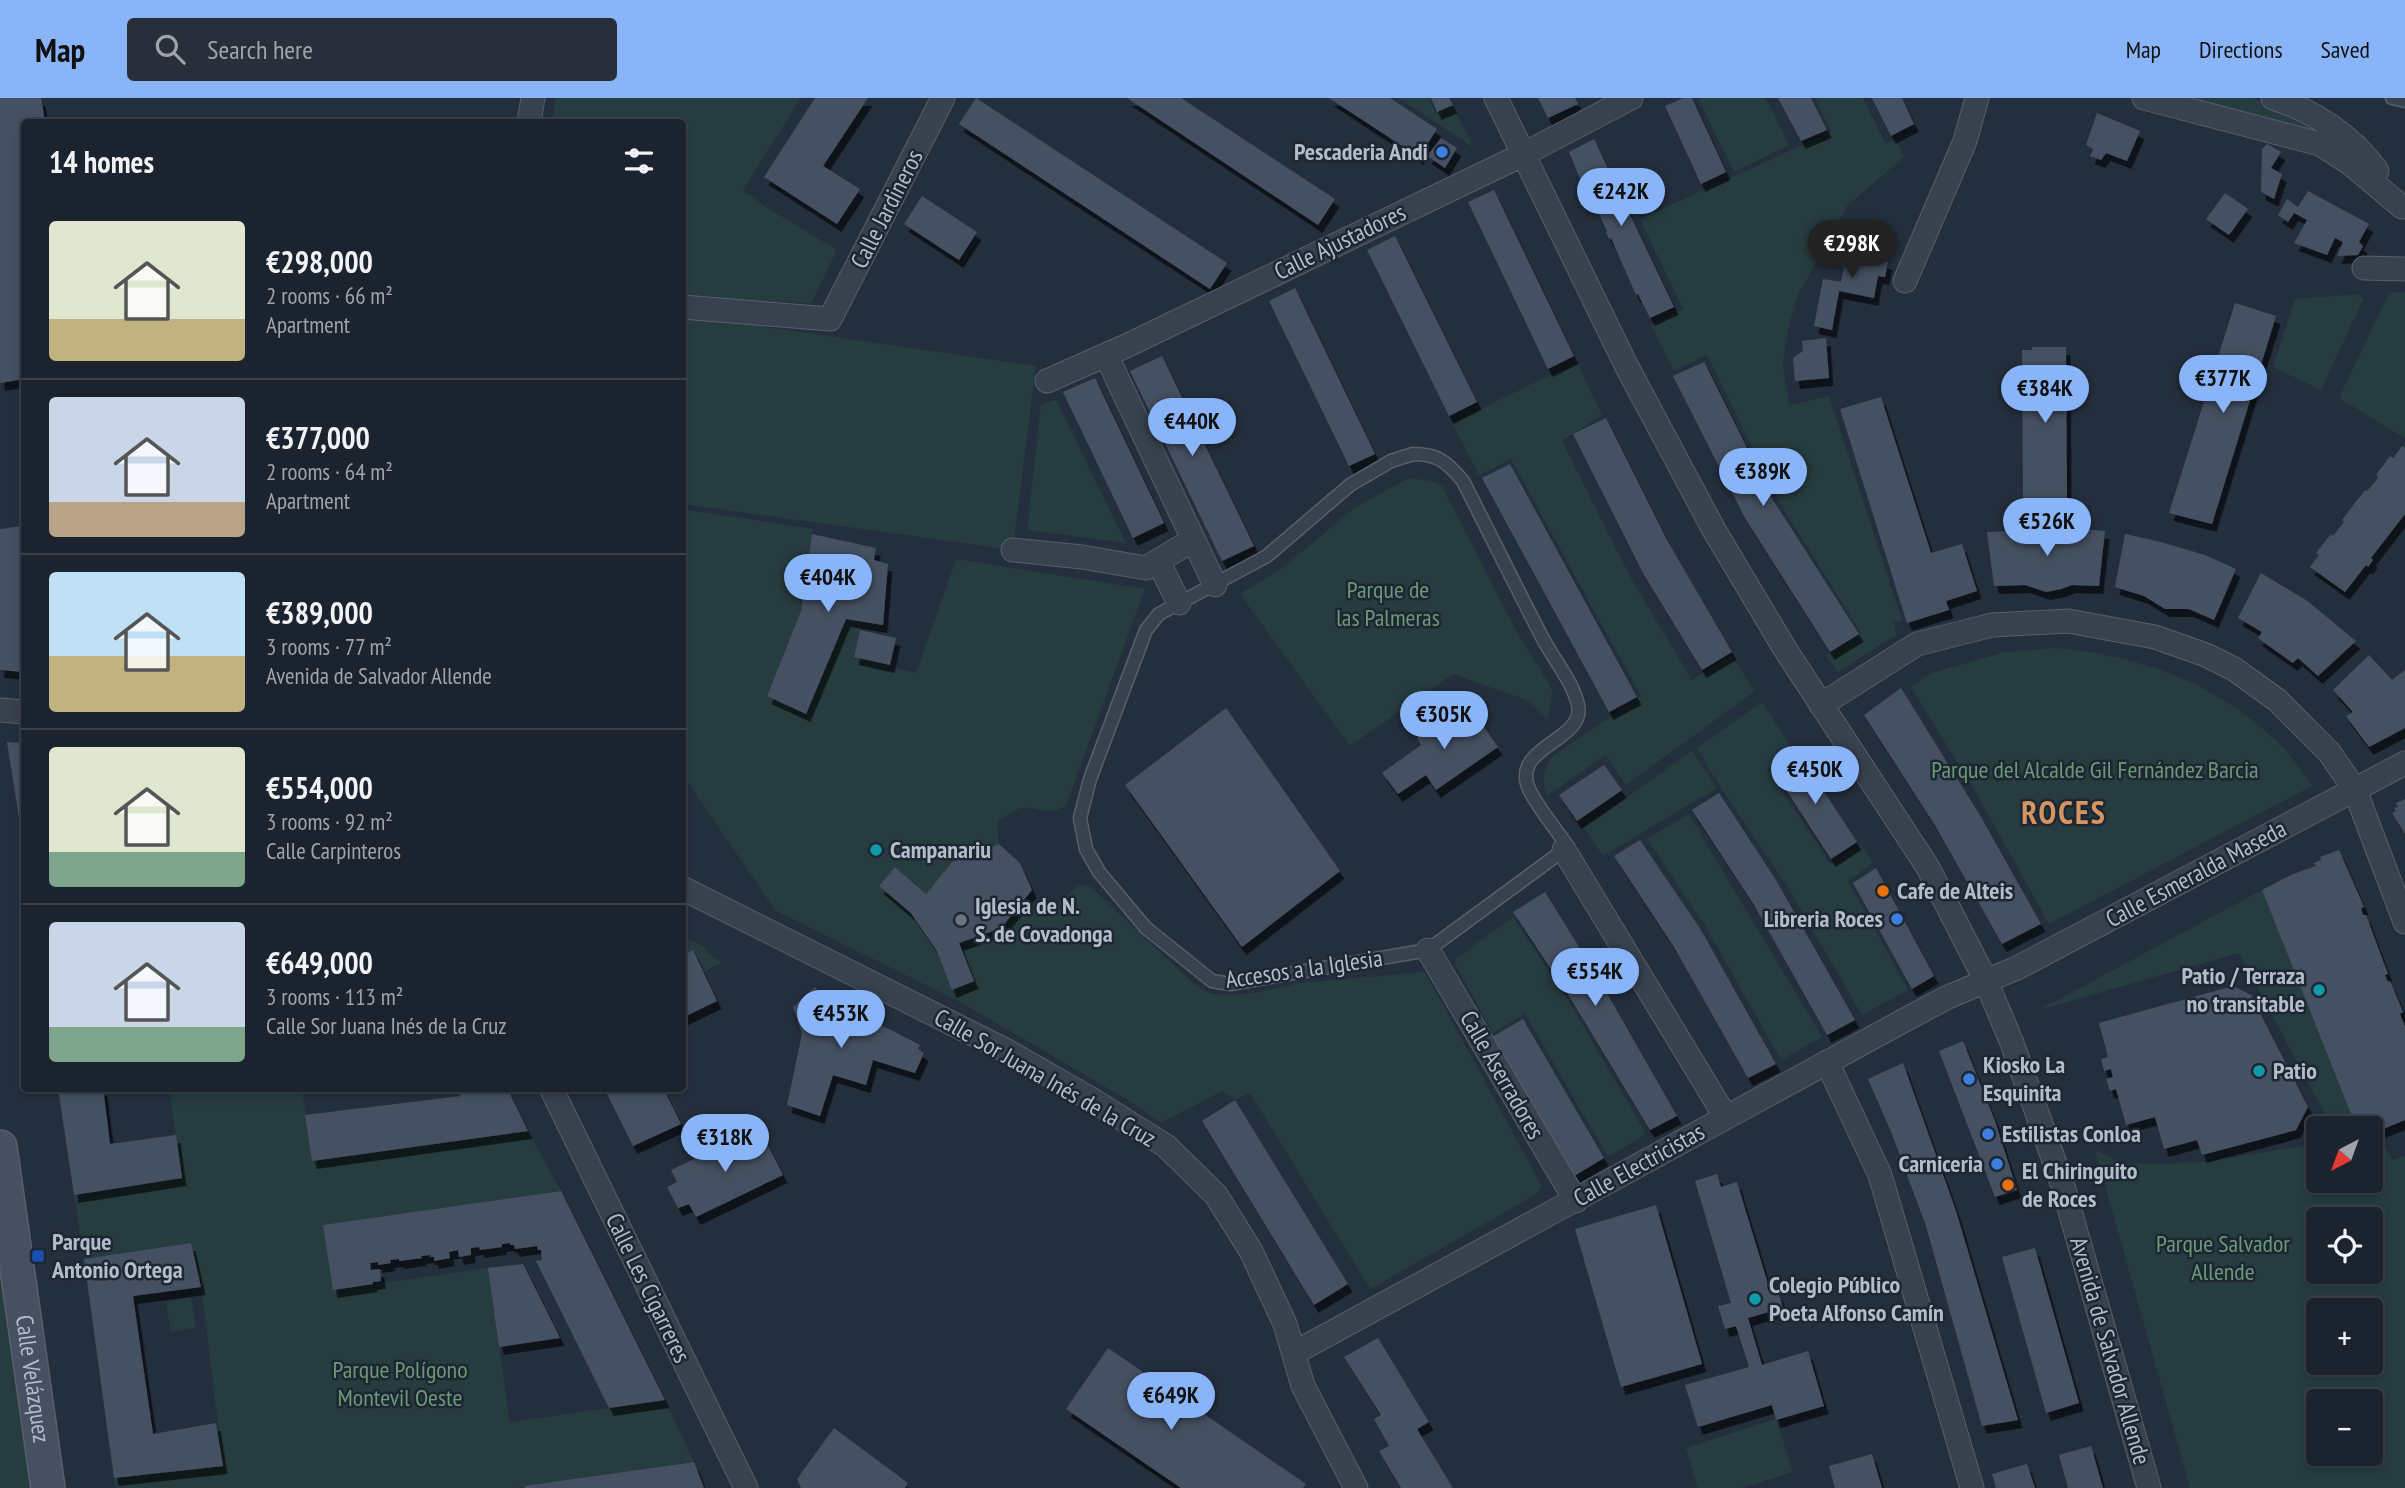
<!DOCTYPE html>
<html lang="en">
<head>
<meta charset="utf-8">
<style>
	:root { --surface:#1b232e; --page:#282f3a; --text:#f1f3f6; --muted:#a0a4aa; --line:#39404a; --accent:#8ab4f8 }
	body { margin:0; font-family:"PT Sans Narrow",sans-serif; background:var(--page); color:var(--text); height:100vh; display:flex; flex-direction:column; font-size:26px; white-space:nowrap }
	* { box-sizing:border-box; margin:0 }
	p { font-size:23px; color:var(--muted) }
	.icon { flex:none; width:38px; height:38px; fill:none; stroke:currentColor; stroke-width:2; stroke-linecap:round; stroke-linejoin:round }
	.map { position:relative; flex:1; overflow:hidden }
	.sheet { position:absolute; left:21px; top:21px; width:665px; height:973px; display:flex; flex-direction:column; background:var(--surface); border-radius:7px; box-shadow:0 4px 10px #0003,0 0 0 2px var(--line) }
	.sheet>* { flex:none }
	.needle { width:46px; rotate:221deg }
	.tools { position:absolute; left:2306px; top:1018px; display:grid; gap:14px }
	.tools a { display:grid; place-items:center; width:77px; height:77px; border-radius:7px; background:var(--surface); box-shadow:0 4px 10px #0003,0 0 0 2px var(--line); font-size:35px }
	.price { position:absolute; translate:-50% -60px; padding:0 16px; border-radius:24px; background:var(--accent); color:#111; font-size:23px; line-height:46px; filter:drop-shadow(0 2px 4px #0008) }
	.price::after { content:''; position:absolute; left:50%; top:42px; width:21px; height:16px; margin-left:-10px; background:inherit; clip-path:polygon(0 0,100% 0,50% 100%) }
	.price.current { background:#222; color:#fff }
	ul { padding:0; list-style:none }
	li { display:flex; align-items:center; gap:21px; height:175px; padding:0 28px }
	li+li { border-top:2px solid var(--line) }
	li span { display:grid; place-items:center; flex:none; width:196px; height:140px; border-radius:7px; color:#555 }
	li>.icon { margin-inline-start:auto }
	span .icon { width:84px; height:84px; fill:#fffc; stroke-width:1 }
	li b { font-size:30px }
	h2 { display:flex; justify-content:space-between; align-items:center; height:84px; padding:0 28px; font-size:30px }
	header { display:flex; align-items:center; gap:42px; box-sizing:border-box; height:98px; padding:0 35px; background:var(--accent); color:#111 }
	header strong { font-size:33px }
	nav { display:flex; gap:38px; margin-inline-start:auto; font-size:24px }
	.search { width:490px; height:63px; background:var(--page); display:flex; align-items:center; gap:18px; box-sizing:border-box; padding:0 24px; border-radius:7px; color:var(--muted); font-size:26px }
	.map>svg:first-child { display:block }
	.green { fill:#263c3f; fill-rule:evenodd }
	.building { fill:#455162; filter:url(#shadow) }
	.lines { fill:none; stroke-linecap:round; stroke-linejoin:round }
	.lane-casing { stroke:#565f6c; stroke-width:15 }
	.street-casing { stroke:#565f6c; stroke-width:25 }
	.secondary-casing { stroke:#565f6c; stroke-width:36 }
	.lane { stroke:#38414e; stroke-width:12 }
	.street { stroke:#38414e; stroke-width:23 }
	.secondary { stroke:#465061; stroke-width:33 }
	.shop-dot { fill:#3f7fe0; stroke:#1d2633; stroke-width:2.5 }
	.culture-dot { fill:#0f9aa8; stroke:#1d2633; stroke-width:2.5 }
	.food-dot { fill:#e8710a; stroke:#1d2633; stroke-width:2.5 }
	.worship-dot { fill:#6b7280; stroke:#1d2633; stroke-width:2.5 }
	.transit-dot { fill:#1a4fb4; stroke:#1d2633; stroke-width:2.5 }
	.labels { text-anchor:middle; stroke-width:5; stroke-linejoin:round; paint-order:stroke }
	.poi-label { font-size:24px; font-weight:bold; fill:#b4bcc9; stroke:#1d2633; text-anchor:start }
	.street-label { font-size:24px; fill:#b4bcc9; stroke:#1d2633 }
	.park-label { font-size:24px; fill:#6b9a76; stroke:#1d2633 }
	.district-label { font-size:32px; font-weight:bold; letter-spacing:2px; fill:#d59563; stroke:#1d2633 }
</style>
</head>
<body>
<header>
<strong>Map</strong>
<div class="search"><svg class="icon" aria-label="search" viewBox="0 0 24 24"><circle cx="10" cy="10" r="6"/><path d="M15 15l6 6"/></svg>Search here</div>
<nav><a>Map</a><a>Directions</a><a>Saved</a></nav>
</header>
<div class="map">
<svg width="2405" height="1390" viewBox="0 0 2405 1390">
	<defs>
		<filter id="shadow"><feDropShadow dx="4.5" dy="8" stdDeviation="0" flood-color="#0009"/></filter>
	</defs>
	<rect width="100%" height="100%" fill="#242f3e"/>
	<!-- green -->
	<path class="green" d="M555 0H801L743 92 769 111 837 152 811 205 683 201 682 24H553Z
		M1398 0H1429L1436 15 1453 8 1473 49Z
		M1698 0H1766L1789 47 1734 74Z
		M1815 0H1863L1885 45 1896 41 1904 59 1847 108 1797 199 1788 231 1783 267 1789 307 1829 298 1902 522 1894 524 1896 537 1838 574 1826 558 1861 535 1777 400 1707 257 1674 273 1651 227 1683 211 1640 121 1831 34Z
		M2170 0H2251L2267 5 2319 33 2325 39Z
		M2405 194V340L2339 300 2389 195Z
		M2357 196 2363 202 2321 292 2273 269 2295 201Z
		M683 217 1036 268 1013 452 683 406Z
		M1577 264 1602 317 1562 343 1632 482 1692 582 1732 558 1755 593 1626 687 1606 657 1547 698C1541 681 1543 672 1553 658L1641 598 1511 361 1479 377 1452 325Z
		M1056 302 1126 445 1027 432 1041 307Z
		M1409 380 1432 383 1442 388 1518 536 1548 584 1553 595 1548 621 1527 602 1453 576 1350 648 1240 496 1281 471 1357 408Z
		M682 411 813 431 801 513 767 597 805 616 846 520 862 524 854 559 916 575 956 461 1145 491 1066 707C1047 720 1040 708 1022 710 1014 711 1004 720 997 725L999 746 952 764 926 796 895 769 879 788 911 815 937 853 952 891 974 883 959 845 1001 830 1024 802 1039 818 1080 787 1091 789 1195 887 1212 896 1234 897 1254 895 1299 885 1425 874 1542 1088 1535 1097 1370 1191 1250 995 1235 1002 1222 993 1161 1025 1138 1008 962 905 775 812 683 677Z
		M2055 550C2142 557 2226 588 2286 653 2296 664 2304 676 2312 688L2049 826 1975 693 1911 589 1931 575 2005 554Z
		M1762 604 1793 652 1767 670 1830 766 1861 747 1873 765 1848 783 1908 892 1862 917 1787 788 1721 690 1697 650Z
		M1692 653 1717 690 1603 758 1584 730Z
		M1689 716 1822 939 1781 962 1707 831 1647 741Z
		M2262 792 2357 1031H2333L2239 855 2039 912Z
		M1513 819 1571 907 1646 1036 1608 1059 1525 916 1493 935 1455 866 1456 861Z
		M682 838 707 850 706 854 722 864 704 874 694 852 683 859Z
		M169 991H302L312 1063 528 1033 561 1093 324 1127 333 1192 488 1170 510 1324 665 1302 694 1364 518 1390H116L114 1380 223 1367 201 1189 191 1145 84 1161 74 1097 182 1080Z
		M2377 1034 2392 1062 2405 1058V1390H2190L2095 1052 2121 1065 2163 1066 2203 1064 2302 1048 2319 1052V1083H2371V1036ZM2319 1122H2371V1174H2319ZM2319 1213H2371V1265H2319ZM2319 1304H2371V1356H2319Z
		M0 1162 33 1390H0Z
		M191 1199 196 1230 171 1234 166 1204Z
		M1776 1321 1793 1374 1742 1390H1698L1686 1350Z"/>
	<!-- building -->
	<path class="building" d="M0 0H41L45 24H24V281L0 285Z
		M815 0H868L823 68 860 91 837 126 764 79Z
		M976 0 1227 165 1210 191 959 26Z
		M1127 0H1181L1335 101 1318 127Z
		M1329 0H1390L1437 31 1419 59Z
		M1431 0H1449L1453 7 1437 14Z
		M1538 0H1575L1578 6 1548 20Z
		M1684 0H1692L1726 74 1701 86 1665 8Z
		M1778 0H1811L1827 32 1801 43Z
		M1872 0H1902L1914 26 1891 38Z
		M2097 15 2140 33 2127 63 2106 55 2101 62 2090 58 2093 51 2086 47Z
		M1441 40 1457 50 1445 70 1427 58Z
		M1594 41 1674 209 1650 220 1638 196 1636 197 1611 140 1609 141 1606 134 1607 133 1584 85 1582 86 1570 56 1569 54Z
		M2267 46 2281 54 2271 70 2282 76 2274 101 2261 94 2262 51Z
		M1494 92 1574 258 1548 271 1468 104Z
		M2308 93 2369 126 2359 144 2363 148 2358 157 2337 158 2343 144 2335 140 2327 157 2294 145 2307 122 2294 115 2288 124 2278 117 2287 101 2298 109Z
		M2225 95 2248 111 2229 137 2206 121Z
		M922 98 977 134 959 162 904 126Z
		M1395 138 1477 304 1449 318 1367 152Z
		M1849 143 1884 149 1881 162 1888 164 1885 179 1878 178 1874 200 1839 193 1832 232 1814 228 1823 181 1841 184Z
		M1295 190 1375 356 1349 368 1269 203Z
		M2235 205 2276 218 2212 426 2169 415Z
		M1826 240 1829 280 1795 283 1793 260 1803 253 1802 243Z
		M2032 249H2066L2067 404H2033V402H2023L2022 252H2032Z
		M1162 258 1254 448 1222 463 1130 273Z
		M1704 264 1773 402 1859 536 1830 554 1745 420 1673 278Z
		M1095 280 1164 425 1133 440 1063 294Z
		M1881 299 1931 455 1962 446 1977 493 1946 503 1949 512 1907 525 1840 311Z
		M1606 320 1667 442 1732 554 1702 572 1644 477 1573 336Z
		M2402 348 2405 350V416L2371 460 2373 462 2368 469 2366 467 2345 494 2310 469 2319 457 2316 455 2331 436 2333 438 2344 424 2342 422 2365 392 2367 393 2375 384 2378 379 2376 377 2390 358 2393 360Z
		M1510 366 1637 599 1609 614 1482 380Z
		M24 428V574L0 572V431Z
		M2071 430 2105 433 2099 488 2072 487 2061 491 2046 494 2025 487 1994 488 1987 434Z
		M812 436 876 450 874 462 888 466 883 527 846 521 806 616 767 598 801 513Z
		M2125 436 2161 444 2205 457 2236 471 2214 522 2189 511H2165L2144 498 2115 489Z
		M2261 475 2306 502 2356 543 2318 578 2298 560 2293 565 2266 546 2258 540 2262 534 2238 520Z
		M860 532 896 540 890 567 854 559Z
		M2369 557 2392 582 2405 572V630L2369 649 2346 618 2353 614 2333 592Z
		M1901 590 1981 719 2041 826 2002 846 1936 729 1864 617Z
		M1473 601 1484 617 1478 621 1498 649 1436 692 1426 677 1398 696 1382 675 1421 647 1417 640Z
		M1226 610 1340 773 1242 849 1125 687Z
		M7 644 24 645V745H23Z
		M1799 655 1857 744 1831 761 1773 672Z
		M1604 667 1622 692 1577 723 1559 697Z
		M1719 695 1776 782 1855 922 1827 937 1754 807 1692 712Z
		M2405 701V736L2392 715 2396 713 2394 710 2398 709 2396 705Z
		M1640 742 1701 832 1776 966 1748 980 1674 849 1614 758Z
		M999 746 1020 765 1032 792 1001 830 959 845 974 883 952 892 937 853 911 815 879 788 895 769 926 796 952 764Z
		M2339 752 2364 809 2361 810 2363 817H2366L2388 876 2385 877 2388 884 2390 883 2403 914 2400 916 2405 929V1022L2371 1036V1031H2357L2262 792 2293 776 2316 768 2314 765 2321 762 2320 759Z
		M1876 770 1934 878 1912 891 1853 785Z
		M1545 794 1600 883 1677 1018 1650 1032 1572 903 1513 814Z
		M693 852 717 903 682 920V857Z
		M2233 888 2251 897 2308 1009 2296 1032 2202 1057 2197 1042 2164 1051 2155 1019 2126 1027 2116 991 2110 993 2106 981 2113 979 2111 971 2104 973 2101 961 2108 959 2099 925Z
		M815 889 821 896 920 947 918 951 924 955 915 975 873 962 866 987 833 977 820 1018 787 1007 802 936 793 909Z
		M1523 921 1604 1060 1574 1078 1492 939Z
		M1963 943 1995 1023 2017 1092 1995 1099 1939 953Z
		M1903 965 1956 1113 2018 1322 1982 1328 1926 1128 1892 1036 1868 981Z
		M58 990H103L110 1046 176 1037 182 1080 74 1097Z
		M456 990H507L528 1033 312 1063 305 1017 461 998Z
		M604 990H663L681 1026 633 1048Z
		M1235 1002 1348 1186 1314 1207 1202 1023Z
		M759 1030 783 1077 696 1119 689 1106 678 1110 667 1089 677 1084 671 1072Z
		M1717 1076 1721 1089 1737 1084 1771 1196 1778 1194 1783 1210 1748 1220 1762 1267 1808 1253 1824 1308 1776 1322 1772 1307 1698 1329 1685 1287 1749 1269 1736 1228 1725 1231 1718 1208 1731 1205 1695 1083Z
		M561 1093 665 1302 609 1310 536 1163 542 1162 541 1152H538L537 1148 515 1151 514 1147H510V1145L502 1146V1149L480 1152 479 1149 471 1150V1157L459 1159 458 1152 449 1154 450 1160 434 1163V1159H430V1157L421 1158 422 1160 399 1163V1161L390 1162 391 1165 378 1167V1164L370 1165 371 1172 380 1171 381 1183 373 1184V1186L333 1192 323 1127Z
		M1656 1107 1702 1266 1621 1289 1575 1131Z
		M191 1145 201 1189 133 1198 153 1336 216 1325 223 1368 114 1380 84 1161Z
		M2035 1150 2079 1305 2046 1315 2002 1159Z
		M523 1166 560 1240 499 1249 488 1170Z
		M1378 1240 1429 1324 1417 1331 1453 1390H1401L1379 1353 1389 1348 1374 1321 1381 1317 1344 1259Z
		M1108 1250 1306 1386 1303 1390H1181L1066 1311Z
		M834 1330 908 1385 905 1390H801L797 1381Z
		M2091 1348 2103 1390H2068L2059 1357Z
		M1872 1356 1882 1390H1835L1829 1368Z
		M694 1364 704 1390H525V1388Z
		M2027 1366 2035 1390H1996L1992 1376Z"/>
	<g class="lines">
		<!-- lane casing -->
		<g class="lane-casing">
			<path id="lane" d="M2392 0 2405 3
				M1413 356C1438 356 1447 364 1463 383 1490 436 1516 489 1543 541 1554 562 1573 584 1578 607 1586 643 1510 648 1529 691 1537 709 1557 732 1568 749L1428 852 1230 886 1212 883 1146 830 1099 774 1086 751 1080 720 1090 681 1146 532 1159 516 1267 458 1350 387 1391 363Z"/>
		</g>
		<!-- street casing -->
		<g class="street-casing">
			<path id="street" d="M1496 0 1626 267 1714 432 1785 551 1927 768 1986 883 2012 945 2062 1085 2149 1390
				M2144 0 2320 46 2351 66 2402 109
				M2273 0C2314 13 2352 38 2377 73
				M529 24 533 0
				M2364 170 2405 171
				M1905 183 1965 43 1977 0
				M682 209 830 221 943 0
				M1106 257 1215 487
				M1047 283 1126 248 1524 56 1631 0
				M1013 452 1082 459 1146 470 1193 442
				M1158 463 1179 505
				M1821 607 1917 546 1992 527 2068 523 2155 539 2206 557 2234 571 2277 602 2329 654 2355 692 2405 824
				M0 612 24 614
				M1564 752 1725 1018
				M682 790 1007 953 1091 1001 1166 1048 1216 1097 1251 1153 1285 1226 1303 1288 1356 1390
				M1428 852 1576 1103
				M1827 964 1880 1077 1972 1390
				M551 990 746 1390
				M1294 1255 1914 917 1948 899 2017 870 2405 665"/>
		</g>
		<!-- secondary casing -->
		<g class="secondary-casing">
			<g id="secondary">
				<path id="s1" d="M0 1049 48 1390"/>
			</g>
		</g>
		<!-- lane -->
		<use href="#lane" class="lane"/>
		<!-- street -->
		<use href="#street" class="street"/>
		<!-- secondary -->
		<use href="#secondary" class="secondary"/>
	</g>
	<!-- markers -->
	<g class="shop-dot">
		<circle cx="1442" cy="54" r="7"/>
		<circle cx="1897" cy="821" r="7"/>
		<circle cx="1969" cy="981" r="7"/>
		<circle cx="1988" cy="1036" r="7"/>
		<circle cx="1997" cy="1066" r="7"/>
	</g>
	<g class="culture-dot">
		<circle cx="876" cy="752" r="7"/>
		<circle cx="2319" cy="892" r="7"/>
		<circle cx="2259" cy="973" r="7"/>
		<circle cx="1755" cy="1201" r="7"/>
	</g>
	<g class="food-dot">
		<circle cx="1883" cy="793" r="7"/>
		<circle cx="2008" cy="1087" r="7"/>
	</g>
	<circle class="worship-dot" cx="961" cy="822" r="7"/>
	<rect class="transit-dot" x="31" y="1151" width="14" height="14" rx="3.5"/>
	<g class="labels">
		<!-- poi labels -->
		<g class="poi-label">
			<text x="1428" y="62" text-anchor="end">Pescaderia Andi</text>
			<text x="890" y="760">Campanariu</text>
			<text x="1897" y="801">Cafe de Alteis</text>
			<text x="975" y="816">Iglesia de N.<tspan x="975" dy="28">S. de Covadonga</tspan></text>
			<text x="1883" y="829" text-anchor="end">Libreria Roces</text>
			<text x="2305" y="886" text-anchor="end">Patio / Terraza<tspan x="2305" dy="28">no transitable</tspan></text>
			<text x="1983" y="975">Kiosko La<tspan x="1983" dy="28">Esquinita</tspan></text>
			<text x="2273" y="981">Patio</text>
			<text x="2002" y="1044">Estilistas Conloa</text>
			<text x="1983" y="1074" text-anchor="end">Carniceria</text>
			<text x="2022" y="1081">El Chiringuito<tspan x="2022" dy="28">de Roces</tspan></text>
			<text x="52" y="1152">Parque<tspan x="52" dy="28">Antonio Ortega</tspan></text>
			<text x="1769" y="1195">Colegio Público<tspan x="1769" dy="28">Poeta Alfonso Camín</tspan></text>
		</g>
		<!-- street labels -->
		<g class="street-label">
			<text transform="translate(887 111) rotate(-63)" y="8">Calle Jardineros</text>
			<text transform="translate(1340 144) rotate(-26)" y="8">Calle Ajustadores</text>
			<text transform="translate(2196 776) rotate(-28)" y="8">Calle Esmeralda Maseda</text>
			<text transform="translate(1304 871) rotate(-8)" y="8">Accesos a la Iglesia</text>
			<text transform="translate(1502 977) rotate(60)" y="8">Calle Aserradores</text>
			<text transform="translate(1045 980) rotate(30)" y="8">Calle Sor Juana Inés de la Cruz</text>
			<text transform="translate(1639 1067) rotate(-29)" y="8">Calle Electricistas</text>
			<text transform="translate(648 1190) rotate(64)" y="8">Calle Les Cigarreres</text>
			<text transform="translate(2110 1253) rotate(74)" y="8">Avenida de Salvador Allende</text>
			<text dy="8" stroke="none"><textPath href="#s1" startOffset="234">Calle Velázquez</textPath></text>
		</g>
		<!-- park labels -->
		<g class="park-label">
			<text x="1388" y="500">Parque de<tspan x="1388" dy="28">las Palmeras</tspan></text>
			<text x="2095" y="680">Parque del Alcalde Gil Fernández Barcia</text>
			<text x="2223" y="1154">Parque Salvador<tspan x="2223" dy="28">Allende</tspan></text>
			<text x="400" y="1280">Parque Polígono<tspan x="400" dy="28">Montevil Oeste</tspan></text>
		</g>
		<!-- district labels -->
		<g class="district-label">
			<text x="2064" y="726">ROCES</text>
		</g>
	</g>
</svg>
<div class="tools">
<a><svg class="needle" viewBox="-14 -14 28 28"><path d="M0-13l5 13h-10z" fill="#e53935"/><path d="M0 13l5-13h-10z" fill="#a0a4aa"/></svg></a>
<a><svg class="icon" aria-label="locate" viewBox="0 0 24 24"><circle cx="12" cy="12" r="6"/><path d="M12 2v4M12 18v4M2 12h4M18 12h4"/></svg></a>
<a>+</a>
<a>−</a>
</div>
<b class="price" style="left:1621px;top:130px">€242K</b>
<b class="price current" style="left:1852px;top:182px">€298K</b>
<b class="price" style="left:2223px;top:317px">€377K</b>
<b class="price" style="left:2045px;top:327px">€384K</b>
<b class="price" style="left:1192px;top:360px">€440K</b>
<b class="price" style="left:1763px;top:410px">€389K</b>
<b class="price" style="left:2047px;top:460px">€526K</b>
<b class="price" style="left:828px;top:516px">€404K</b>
<b class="price" style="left:1444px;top:653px">€305K</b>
<b class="price" style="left:1815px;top:708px">€450K</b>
<b class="price" style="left:1595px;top:910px">€554K</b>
<b class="price" style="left:841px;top:952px">€453K</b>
<b class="price" style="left:725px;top:1076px">€318K</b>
<b class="price" style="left:1171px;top:1334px">€649K</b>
<section class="sheet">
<h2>14 homes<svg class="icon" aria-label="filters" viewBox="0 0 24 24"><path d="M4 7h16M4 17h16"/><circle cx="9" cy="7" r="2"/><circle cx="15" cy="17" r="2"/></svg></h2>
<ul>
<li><span style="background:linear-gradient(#dfe7d0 70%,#c2b280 0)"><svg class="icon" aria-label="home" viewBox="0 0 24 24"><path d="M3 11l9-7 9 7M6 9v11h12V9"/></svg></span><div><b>€298,000</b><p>2 rooms · 66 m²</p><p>Apartment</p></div></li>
<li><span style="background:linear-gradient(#c9d6e8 75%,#b9a48a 0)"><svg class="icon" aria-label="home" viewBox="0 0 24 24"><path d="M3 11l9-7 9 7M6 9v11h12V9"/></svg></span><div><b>€377,000</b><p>2 rooms · 64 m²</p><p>Apartment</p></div></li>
<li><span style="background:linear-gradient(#bfe0f5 60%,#c2b280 0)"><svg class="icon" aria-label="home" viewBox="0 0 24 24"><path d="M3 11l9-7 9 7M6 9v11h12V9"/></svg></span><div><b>€389,000</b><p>3 rooms · 77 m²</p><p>Avenida de Salvador Allende</p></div></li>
<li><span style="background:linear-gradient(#dfe7d0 75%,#7fa58c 0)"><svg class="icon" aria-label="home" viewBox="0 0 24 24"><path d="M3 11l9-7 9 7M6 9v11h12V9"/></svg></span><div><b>€554,000</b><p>3 rooms · 92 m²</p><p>Calle Carpinteros</p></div></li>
<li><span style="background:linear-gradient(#c9d6e8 75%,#7fa58c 0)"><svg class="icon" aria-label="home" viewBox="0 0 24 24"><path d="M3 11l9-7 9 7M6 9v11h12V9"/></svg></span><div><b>€649,000</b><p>3 rooms · 113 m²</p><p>Calle Sor Juana Inés de la Cruz</p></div></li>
</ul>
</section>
</div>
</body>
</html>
